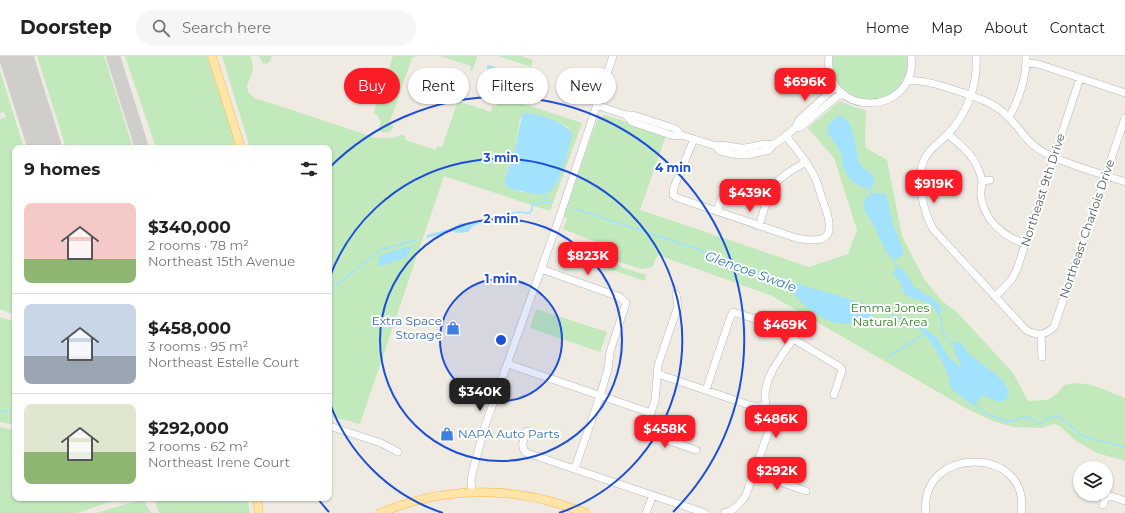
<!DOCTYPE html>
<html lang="en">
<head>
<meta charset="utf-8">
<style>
	:root { --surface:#fff; --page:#f6f6f6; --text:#222; --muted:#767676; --line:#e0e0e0; --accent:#fa1d28 }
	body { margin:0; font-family:Montserrat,sans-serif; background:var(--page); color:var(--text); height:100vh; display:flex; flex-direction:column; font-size:15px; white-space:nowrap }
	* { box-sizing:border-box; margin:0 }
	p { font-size:13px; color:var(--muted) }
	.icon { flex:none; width:22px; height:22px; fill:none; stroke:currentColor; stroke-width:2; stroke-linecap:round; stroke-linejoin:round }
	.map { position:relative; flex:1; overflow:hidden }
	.sheet { position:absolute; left:12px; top:89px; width:320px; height:356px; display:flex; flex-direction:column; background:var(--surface); border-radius:8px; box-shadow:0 1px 3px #0004 }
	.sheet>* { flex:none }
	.guide { position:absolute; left:344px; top:12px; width:380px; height:36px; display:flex; gap:8px }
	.tools { position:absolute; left:1073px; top:405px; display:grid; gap:8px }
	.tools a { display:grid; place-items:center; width:40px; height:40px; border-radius:50%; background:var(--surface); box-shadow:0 1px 3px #0004; font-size:20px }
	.price { position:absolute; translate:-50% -34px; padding:0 9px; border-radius:8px; background:var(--accent); color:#fff; font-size:13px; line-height:26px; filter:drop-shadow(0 1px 2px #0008) }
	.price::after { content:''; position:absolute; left:50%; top:24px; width:12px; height:9px; margin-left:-6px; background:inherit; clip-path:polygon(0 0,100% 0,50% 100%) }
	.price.current { background:#222; color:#fff }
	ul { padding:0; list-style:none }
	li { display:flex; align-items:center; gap:12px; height:100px; padding:0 12px }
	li+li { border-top:1px solid var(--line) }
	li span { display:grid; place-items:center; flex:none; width:112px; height:80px; border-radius:8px; color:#555 }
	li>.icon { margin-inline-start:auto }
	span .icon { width:48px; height:48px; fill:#fffc; stroke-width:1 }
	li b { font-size:17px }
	h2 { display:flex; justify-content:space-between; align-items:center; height:48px; padding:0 12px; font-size:17px }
	.pill { padding:0 14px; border-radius:18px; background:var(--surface); box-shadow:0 1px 3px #0004; font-size:14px; line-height:36px }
	.pill.current { background:var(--accent); color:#fff }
	header { display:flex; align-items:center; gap:24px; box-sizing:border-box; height:56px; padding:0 20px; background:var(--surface); border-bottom:1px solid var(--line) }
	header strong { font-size:19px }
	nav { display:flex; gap:22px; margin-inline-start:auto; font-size:14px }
	.search { width:280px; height:36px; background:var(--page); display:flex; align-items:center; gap:10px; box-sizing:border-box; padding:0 14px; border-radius:22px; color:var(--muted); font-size:15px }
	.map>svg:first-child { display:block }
	.green { fill:#c1e9bc; fill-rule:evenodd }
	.water { fill:#a2e2ff }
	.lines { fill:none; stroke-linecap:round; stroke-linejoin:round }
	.stream { stroke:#a2e2ff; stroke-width:1.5 }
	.taxiway { stroke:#d0cecb; stroke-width:14 }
	.runway { stroke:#d0cecb; stroke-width:34 }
	.minor-casing { stroke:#b5b9be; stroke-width:8 }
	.major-casing { stroke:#ffb54b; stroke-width:9 }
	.minor { stroke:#fff; stroke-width:7 }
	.major { stroke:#ffe5a7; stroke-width:8 }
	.ring { fill:none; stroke:#1d4ed8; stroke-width:2 }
	.labels { text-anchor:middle; stroke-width:4; stroke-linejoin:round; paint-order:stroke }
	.street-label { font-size:12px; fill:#5a6064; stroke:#fff }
	.park-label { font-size:12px; fill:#32822b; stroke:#fff }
	.shop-label { font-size:12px; fill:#366cbe; stroke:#fff; text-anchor:end }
	.water-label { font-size:13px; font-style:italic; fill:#307ba8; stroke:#fff }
	.centre { fill:#1d4ed8; stroke:#fff; stroke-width:2 }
	.ring-label { font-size:12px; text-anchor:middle; font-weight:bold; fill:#1d4ed8; stroke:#fff; stroke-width:4; stroke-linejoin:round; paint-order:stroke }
</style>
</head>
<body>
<header>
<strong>Doorstep</strong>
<div class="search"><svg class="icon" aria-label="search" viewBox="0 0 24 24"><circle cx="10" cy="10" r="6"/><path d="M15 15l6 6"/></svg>Search here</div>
<nav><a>Home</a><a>Map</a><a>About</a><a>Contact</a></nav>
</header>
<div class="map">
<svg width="1125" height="457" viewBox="0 0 1125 457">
	<rect width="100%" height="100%" fill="#efeae2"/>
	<!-- green -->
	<path class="green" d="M37 0H104L133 92H66Z
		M125 0H207L237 92H156Z
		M222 0H250C251 3 253 7 253 10 253 25 237 32 258 44V43L376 82H393L401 79 405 80V84L436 94 437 90 442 91 458 45 491 56 492 50 496 51 501 39 497 37 500 35 518 43H521V47L582 67 550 155 444 120 360 368 329 360V92H250ZM530 57 546 62 568 71 571 81 567 93 543 137C530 138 515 136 505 129L506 119 515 94 520 63Z
		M259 0H272L270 5 266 8 263 7Z
		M393 0H416L412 2 389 68 394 70C390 78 385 77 378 75L381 65 374 56Z
		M440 0H477V2L472 15 470 14 471 10Z
		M498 0H521L533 4 531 11Z
		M832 0H909L907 18 897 35 879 44 858 43 841 33 833 19Z
		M0 15 24 92H15V259L0 253V63L6 61 4 56 0 57Z
		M840 45 854 51 866 54 865 82 866 92 887 104 902 180 924 223 942 245 957 256 1013 317 1028 345C1048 344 1051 346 1064 329L1077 327 1092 329 1125 342V405L1097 397 1076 385 1060 370 1054 368 1042 372 1014 371 996 366 971 355 772 240 658 199 652 211 642 213 619 206 609 191 563 173 567 162 563 161 596 67 599 61 605 59 666 79 640 154 809 211 848 198 857 174 834 102 808 72Z
		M596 192 602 195 621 211 646 219 645 225 591 207Z
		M536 253 607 276 600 296 530 272Z
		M0 261 15 266V369L0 366Z
		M0 371 15 374V442H122L77 457H0Z
		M154 442H247L250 457H159Z
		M143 443 151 457H96Z"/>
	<!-- water -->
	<path class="water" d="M489 9 523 21 525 23V28L522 31H518L487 16V10Z
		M525 57C538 57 562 66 571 76L572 81C567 95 561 131 547 137 539 140 529 137 522 135 515 134 506 133 504 126L515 94 522 59Z
		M839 60C855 61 855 95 859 106 863 115 874 115 875 125L872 132C859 134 847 122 843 111 842 107 843 102 841 98 836 83 814 74 839 60Z
		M877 137 886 138 893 168 904 196C901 201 898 203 893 203L887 197 874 170 864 153C862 143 867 138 877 137Z
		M489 162 490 164C480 167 473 168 468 176L457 177 452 175 427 182 426 181 427 179 453 172 461 167 468 168Z
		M410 190H412L407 201 381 210H378L379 202 381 199Z
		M895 213H903L915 232 920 234C927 241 939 243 942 255L938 258C928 240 919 248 906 239 901 235 903 229 900 225 898 222 895 220 893 218Z
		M791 226 874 250 876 252C875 261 869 264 861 266 853 268 845 268 836 267 822 264 792 243 789 228Z
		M909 265 918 268 936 281 950 302 960 312 961 309 955 297 954 288 956 285 961 287 969 298 997 319 1004 326 1009 337C1004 354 991 341 982 339 978 343 978 350 971 348L952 333 949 328 948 318 936 294 923 276Z"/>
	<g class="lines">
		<!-- stream -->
		<path class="stream" d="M868 132 873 138
			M575 153 697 193 791 228
			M497 161 506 158 519 156 528 157 531 156 533 148 550 146 542 137
			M894 203 898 214
			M329 235 380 194 416 184
			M875 252 910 266
			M939 257 942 266 941 274 946 280 951 289 955 290
			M888 301 924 278
			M974 348 986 358 1010 366C1025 360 1026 358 1039 368L1052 360H1059L1082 380 1125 391
			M0 354 15 357"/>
		<!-- taxiway -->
		<path class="taxiway" d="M113 0 142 92"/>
		<!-- runway -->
		<path class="runway" d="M16 0 45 92"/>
		<!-- minor casing -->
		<g class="minor-casing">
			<path id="minor" d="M829 0C822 64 919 61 911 0
				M976 0C978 28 967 59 947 79 939 87 930 92 925 102 915 121 923 155 933 173L1026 274C1037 280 1044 280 1054 271L1125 62
				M1026 7 1038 8 1125 37
				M907 25C921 21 968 38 983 44 992 48 1002 54 1008 61 1022 74 1026 87 1045 97 1067 109 1100 117 1125 126
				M596 49 626 59H633L676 73 681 79
				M626 59 632 66 674 80 681 79 716 90C725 88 735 92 744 92 754 91 763 86 773 89
				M1009 61C1019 44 1027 20 1026 0
				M795 72 801 71 836 41 844 38
				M948 78C958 87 971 97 977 110 979 114 981 120 982 125 982 130 980 136 981 141 985 165 1003 180 1025 188
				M694 83 674 131 673 139 678 142 796 182C831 189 835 178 824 148 821 140 819 132 816 124 809 108 797 94 786 80
				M716 90 720 95 732 98 746 99 761 96 769 94 773 89 782 83 795 72 799 64 831 35 834 28
				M982 125 990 124
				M717 155 727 127
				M759 170C764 155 767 138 777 126 785 117 796 112 806 106
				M541 213 620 241 626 247 610 296 608 313 600 340 575 412
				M676 238 678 250 658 309 655 345 647 367V373L652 379 696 394
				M995 241 1012 223 1017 213 1080 22
				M1041 278 1042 301
				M508 308 651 357
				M658 318 749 349 758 351 766 350
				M706 334 730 262 733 256 762 265 770 269 840 311 842 314 834 339
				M329 370 381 387 398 396
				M527 375C524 383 519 391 527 397L705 457
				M754 417 806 435
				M472 436 471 424 473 414 485 370 559 163 613 0
				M1105 438 1125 445
				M1103 449 1107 438
				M646 457 653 439
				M724 457C734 455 740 448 746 439L768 377C770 361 765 353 765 339 766 318 782 300 793 283
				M926 457C918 389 1032 389 1021 457"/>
		</g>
		<!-- major casing -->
		<g class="major-casing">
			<path id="major" d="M212 0 241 92
				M257 442 259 457
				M380 457C432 435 490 430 545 444 559 447 573 453 586 457"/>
		</g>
		<!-- minor -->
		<use href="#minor" class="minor"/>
		<!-- major -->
		<use href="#major" class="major"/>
	</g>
	<!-- distance rings -->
	<circle cx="501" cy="284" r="61" fill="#1d4ed8" fill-opacity=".12"/>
	<g class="ring">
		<circle cx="501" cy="284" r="61"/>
		<circle cx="501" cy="284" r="121"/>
		<path d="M443 457A182 182 0 0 1 329 345M329 223A182 182 0 1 1 559 457"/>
		<path d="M329 456A243 243 0 0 1 318 443M329 112A243 243 0 1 1 673 456"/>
	</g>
	<!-- icons -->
	<defs>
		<g id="shop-bare" transform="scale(1.08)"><path d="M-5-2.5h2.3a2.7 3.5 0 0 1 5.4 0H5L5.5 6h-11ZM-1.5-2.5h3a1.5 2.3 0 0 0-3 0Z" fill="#3f7fe0" stroke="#fff" stroke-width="2.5" paint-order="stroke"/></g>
	</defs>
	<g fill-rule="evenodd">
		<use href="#shop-bare" x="453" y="272"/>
		<use href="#shop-bare" x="447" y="378"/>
	</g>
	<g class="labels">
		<!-- street labels -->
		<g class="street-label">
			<text transform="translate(1043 134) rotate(-72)" y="4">Northeast 9th Drive</text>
			<text transform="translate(1087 173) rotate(-71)" y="4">Northeast Charlois Drive</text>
		</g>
		<!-- park labels -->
		<g class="park-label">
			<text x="890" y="256">Emma Jones<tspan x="890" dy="14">Natural Area</tspan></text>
		</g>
		<!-- shop labels -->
		<g class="shop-label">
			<text x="442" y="269">Extra Space<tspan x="442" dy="14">Storage</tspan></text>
			<text x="458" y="382" text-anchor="start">NAPA Auto Parts</text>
		</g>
		<!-- water labels -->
		<g class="water-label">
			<text transform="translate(751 215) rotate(20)" y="5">Glencoe Swale</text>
		</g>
	</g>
	<circle cx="501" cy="284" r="6" class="centre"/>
	<g class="ring-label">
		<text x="501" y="106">3 min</text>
		<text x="673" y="116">4 min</text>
		<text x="501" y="167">2 min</text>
		<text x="501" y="227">1 min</text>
	</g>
</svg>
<div class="tools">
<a><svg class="icon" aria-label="layers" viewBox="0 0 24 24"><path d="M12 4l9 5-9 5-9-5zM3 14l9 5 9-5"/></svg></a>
</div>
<b class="price" style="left:805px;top:46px">$696K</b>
<b class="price" style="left:934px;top:148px">$919K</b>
<b class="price" style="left:750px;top:157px">$439K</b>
<b class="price" style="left:588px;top:220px">$823K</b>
<b class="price" style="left:785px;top:289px">$469K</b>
<b class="price current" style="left:480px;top:356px">$340K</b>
<b class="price" style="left:776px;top:383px">$486K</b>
<b class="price" style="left:665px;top:393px">$458K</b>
<b class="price" style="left:777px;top:435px">$292K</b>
<div class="guide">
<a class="pill current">Buy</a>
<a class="pill">Rent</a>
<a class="pill">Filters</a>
<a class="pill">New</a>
</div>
<section class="sheet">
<h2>9 homes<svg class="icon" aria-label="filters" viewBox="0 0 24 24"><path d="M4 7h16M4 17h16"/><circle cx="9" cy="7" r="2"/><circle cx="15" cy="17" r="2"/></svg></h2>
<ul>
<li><span style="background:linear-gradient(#f6c9c9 70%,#8fb573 0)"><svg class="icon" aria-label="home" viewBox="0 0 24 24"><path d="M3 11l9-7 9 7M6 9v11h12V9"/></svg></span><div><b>$340,000</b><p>2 rooms · 78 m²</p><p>Northeast 15th Avenue</p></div></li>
<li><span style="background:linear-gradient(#c9d6e8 65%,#9aa5b1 0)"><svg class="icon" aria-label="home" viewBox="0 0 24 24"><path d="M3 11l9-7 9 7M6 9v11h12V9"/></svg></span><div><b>$458,000</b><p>3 rooms · 95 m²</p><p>Northeast Estelle Court</p></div></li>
<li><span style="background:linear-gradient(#dfe7d0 60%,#8fb573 0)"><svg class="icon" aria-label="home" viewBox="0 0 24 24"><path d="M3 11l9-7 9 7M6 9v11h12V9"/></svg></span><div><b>$292,000</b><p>2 rooms · 62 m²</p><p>Northeast Irene Court</p></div></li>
</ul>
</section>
</div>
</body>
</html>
